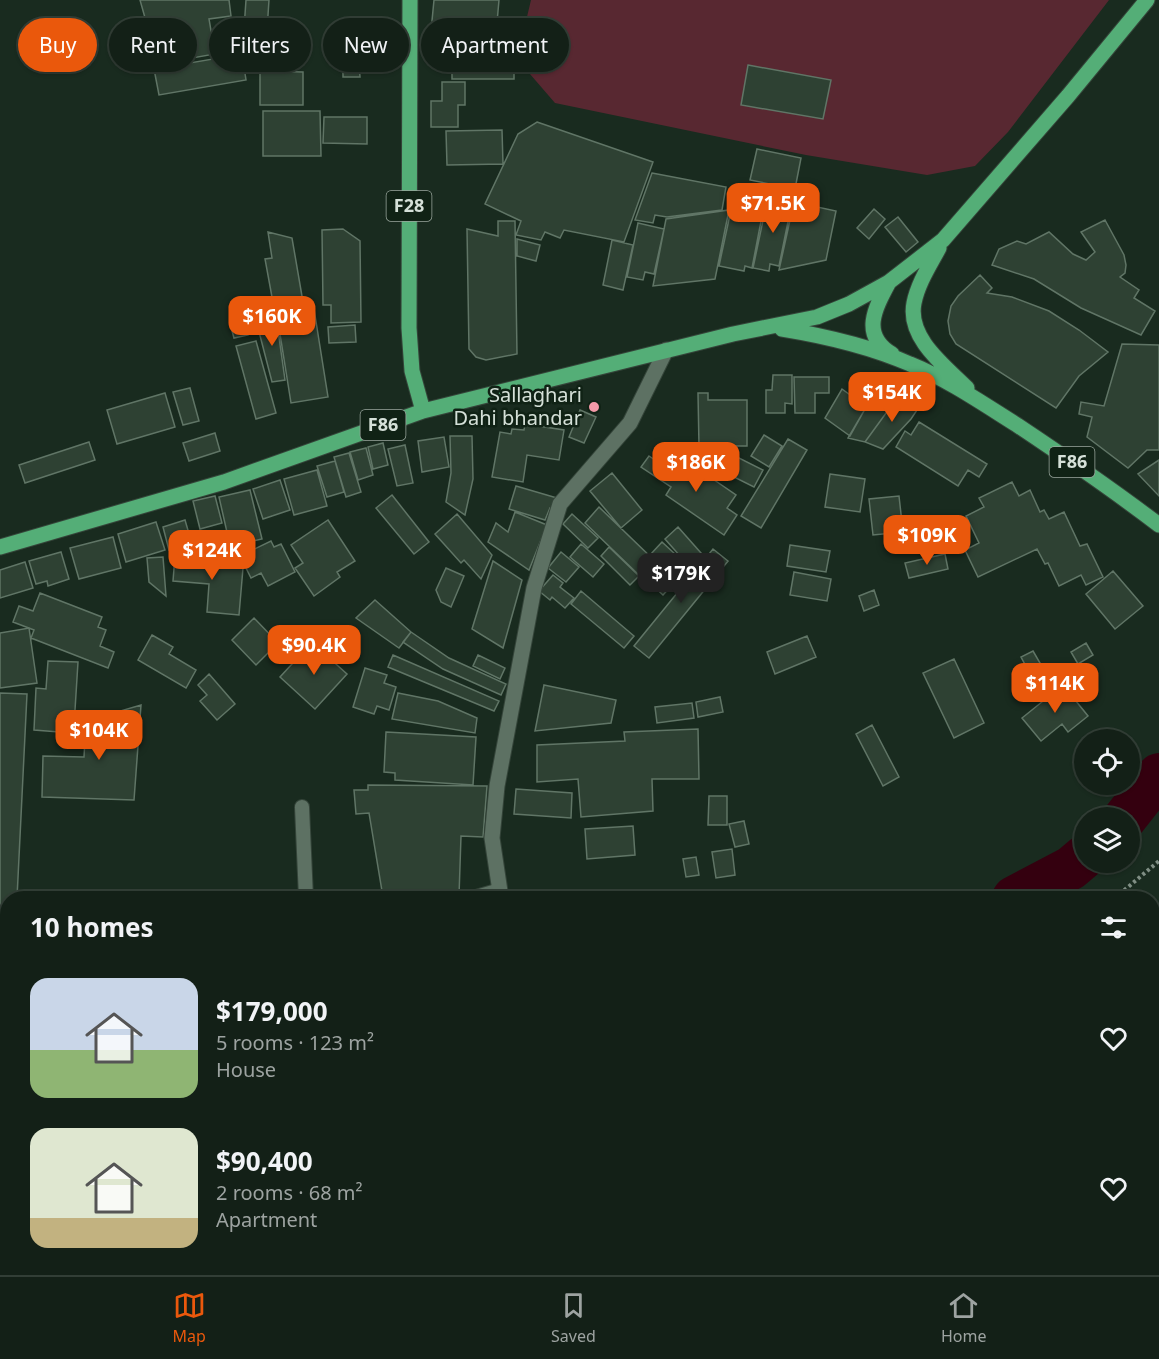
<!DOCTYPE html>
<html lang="en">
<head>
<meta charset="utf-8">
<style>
	:root { --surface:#132017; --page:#202d24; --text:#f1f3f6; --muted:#9da3a1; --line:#323e36; --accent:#ea580c }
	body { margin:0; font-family:"Noto Sans",sans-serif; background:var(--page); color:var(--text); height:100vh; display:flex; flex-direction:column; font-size:22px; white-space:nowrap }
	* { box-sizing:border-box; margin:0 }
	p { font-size:20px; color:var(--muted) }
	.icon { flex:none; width:33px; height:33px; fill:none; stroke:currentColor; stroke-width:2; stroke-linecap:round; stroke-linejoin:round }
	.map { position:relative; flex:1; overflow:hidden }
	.drawer { position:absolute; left:0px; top:891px; width:1160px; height:384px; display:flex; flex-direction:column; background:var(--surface); border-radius:24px 24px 0 0; box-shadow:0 2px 4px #0004,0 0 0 2px var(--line) }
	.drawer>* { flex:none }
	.guide { position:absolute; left:18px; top:18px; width:600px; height:54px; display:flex; gap:12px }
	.fabs { position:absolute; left:1074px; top:729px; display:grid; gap:12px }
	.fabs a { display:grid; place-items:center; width:66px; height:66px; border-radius:50%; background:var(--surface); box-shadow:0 2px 4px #0004,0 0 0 2px var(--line); font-size:30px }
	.price { position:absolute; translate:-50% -51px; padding:0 14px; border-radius:12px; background:var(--accent); color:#fff; font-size:20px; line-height:39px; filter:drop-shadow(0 2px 3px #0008) }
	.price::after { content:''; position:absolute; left:50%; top:36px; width:18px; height:14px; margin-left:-9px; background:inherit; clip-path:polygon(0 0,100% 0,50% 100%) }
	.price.current { background:#222; color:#fff }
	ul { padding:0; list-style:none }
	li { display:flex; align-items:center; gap:18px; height:150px; padding:0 30px }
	li span { display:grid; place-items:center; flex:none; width:168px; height:120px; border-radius:18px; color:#555 }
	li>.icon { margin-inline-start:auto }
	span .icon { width:72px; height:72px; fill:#fffc; stroke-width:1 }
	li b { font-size:26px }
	h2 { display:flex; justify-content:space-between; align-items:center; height:72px; padding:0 30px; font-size:26px }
	.tag { padding:0 21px; border-radius:27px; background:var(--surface); box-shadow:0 2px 4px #0004,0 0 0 2px var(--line); font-size:21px; line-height:54px }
	.tag.current { background:var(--accent); color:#fff }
	.tab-bar { display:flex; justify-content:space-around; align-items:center; height:84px; border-top:2px solid var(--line); background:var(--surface); font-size:16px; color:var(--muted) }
	.tab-bar a { display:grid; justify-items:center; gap:3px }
	.tab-bar .current { color:var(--accent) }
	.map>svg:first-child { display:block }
	.green { fill:#582831 }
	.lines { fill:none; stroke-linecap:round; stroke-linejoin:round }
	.river { stroke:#34000f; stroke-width:44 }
	.building { fill:#2e4133; stroke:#607566; stroke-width:1.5 }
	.lane-casing { stroke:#35453a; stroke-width:16 }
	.street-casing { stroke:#35453a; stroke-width:17 }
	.primary-casing { stroke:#35453a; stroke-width:17 }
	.path { stroke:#7f8e84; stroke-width:4; stroke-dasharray:3 3; stroke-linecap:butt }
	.lane { stroke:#5d7163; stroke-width:14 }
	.street { stroke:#5d7163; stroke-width:15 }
	.primary { stroke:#54ae77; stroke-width:15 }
	.poi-dot { fill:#f39aa8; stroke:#102215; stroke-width:2 }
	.labels { text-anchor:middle; stroke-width:5; stroke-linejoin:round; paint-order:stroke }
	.shield { fill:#102215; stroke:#9aa79e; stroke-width:1.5 }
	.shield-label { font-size:18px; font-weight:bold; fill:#d5e0d8 }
	.poi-label { font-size:20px; fill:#d5e0d8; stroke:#102215; text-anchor:end }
</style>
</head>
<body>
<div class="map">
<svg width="1159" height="1275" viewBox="0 0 1159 1275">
	<rect width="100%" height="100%" fill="#192b1f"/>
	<!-- green -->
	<path class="green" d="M531 0H1109L1008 132 975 166 927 175 806 155 555 103 517 59Z
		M7 1037V1089L0 1091V1040Z"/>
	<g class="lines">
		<!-- river -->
		<path class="river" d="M1125 818 1159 775
			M1014 898 1071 868 1084 857
			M0 1075 8 1073"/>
	</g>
	<!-- building -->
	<path class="building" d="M140 0H229L231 16 209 19 215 54 158 64Z
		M246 0H269L267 30 244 29Z
		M434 0H499L496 34 486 33 485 41 470 40 469 53 438 51 439 32 431 31Z
		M242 54 246 80 159 95 154 69Z
		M452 58H514V79H452Z
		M343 65H359L360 77H343Z
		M748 65 831 80 823 119 741 105Z
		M260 71 303 72V105H260Z
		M442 82H465V105H458V127H431V101H442Z
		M263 111H320L321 156H263Z
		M324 117H367V144L323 143Z
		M537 122 653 162 624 242 564 230 560 238 545 232 541 240 516 235 521 221 485 204 518 134Z
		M502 130 503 164 447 165 446 131Z
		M757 149 801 158 795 189 750 180Z
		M652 173 726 187 722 210 667 217 655 215 653 223 635 220Z
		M768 197 792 202 779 266 770 264 769 271 753 268Z
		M794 202 836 211 826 260 779 270Z
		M874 209 885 219 869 239 857 228Z
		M729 210 715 279 653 286 666 219Z
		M731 210 762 216 752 268 745 266 744 271 719 266Z
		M898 217 918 242 906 252 885 227Z
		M1105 220 1124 255 1126 265 1125 273 1120 277 1139 290 1134 298 1155 311 1141 335 1081 308 1034 279 992 265 999 249 1017 241 1026 244 1049 232 1073 254 1086 260 1095 252 1081 232Z
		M498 221H515L517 354 486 360 476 357 469 349 467 229 498 236Z
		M638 223 664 229 654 274 645 272 643 280 627 277Z
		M343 229 360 241 361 322 331 323V305H323L322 230Z
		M268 232 292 238 303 302 274 308 265 259 272 258Z
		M517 239 540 245 536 261 517 256Z
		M612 240 633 245 623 290 603 285Z
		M980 275 992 288 987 293 1012 297 1049 311 1079 330 1108 352 1079 376 1056 408 956 344 950 334 948 321 951 306 958 296Z
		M314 309 328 397 291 403 277 315Z
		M276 316 285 380 272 382 256 320Z
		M246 324 248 335 234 338 231 327Z
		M355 325 356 342 329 343 328 327Z
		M256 341 276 413 256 419 236 346Z
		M1122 344 1159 345V450H1147L1128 468 1087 437 1092 417 1079 414 1081 402 1104 406Z
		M773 375H792V404L785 403V413H766V390H772Z
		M794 377H829V393H815V413H795Z
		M878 387 895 396 889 409 865 442 848 438Z
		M190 388 199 421 183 425 173 392Z
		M842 389 853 397 857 393 869 402 850 436 825 418Z
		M165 393 175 427 117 444 107 410Z
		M698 393H708V400H747V446H699Z
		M895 396 919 407 911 419 883 449 865 442 889 409Z
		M580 410 596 417 584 443 569 437Z
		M919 422 987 464 979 477 968 470 958 486 896 447 905 431 911 435Z
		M525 424 564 430 559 460 527 455 523 482 492 477 500 432 511 434 512 429 524 430Z
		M215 433 220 451 189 461 183 443Z
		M764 435 782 446 769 467 751 456Z
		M450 436H472L473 479 465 515 446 502 451 473Z
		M444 437 449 467 422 472 418 441Z
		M788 439 807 450 761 528 741 516Z
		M89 442 95 460 25 483 19 465Z
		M383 443 388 465 373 469 368 447Z
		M405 445 413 483 397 486 388 449Z
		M717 447 763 470 754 487 708 464Z
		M366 448 373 475 358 480 350 452Z
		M349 453 361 492 346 497 334 457Z
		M649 456 676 474 685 460 736 495 727 508 737 515 724 535 666 495 671 487 641 467Z
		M1159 460V496L1138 474Z
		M335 461 344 492 327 497 317 466Z
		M317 470 327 506 294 515 284 479Z
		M612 473 642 510 621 528 590 491Z
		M830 474 865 479 860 512 825 507Z
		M280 480 290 510 263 519 253 489Z
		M1012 482 1019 496 1030 490 1040 512 1044 510 1049 519 1064 512 1080 546 1087 544 1103 577 1086 585 1081 575 1059 586 1048 563 1045 564 1037 549 978 577 965 550 979 543 966 516 984 507 979 498Z
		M516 486 557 498 553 509 550 508 545 520 509 509Z
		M250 490 262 539 243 543 244 550 227 554 224 542 229 541 219 497Z
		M392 495 429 542 414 554 376 508Z
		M215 496 222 523 200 529 193 501Z
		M899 496 903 532 873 535 869 499Z
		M599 507 658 564 643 579 585 523Z
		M515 512 547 525 529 570 488 542 496 523 508 532Z
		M457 514 492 555 481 579 464 560 461 563 435 534Z
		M572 514 598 538 588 548 563 524Z
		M185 520 192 544 169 550 163 527Z
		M328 520 355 561 337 572 340 577 314 596 295 568 303 563 291 545Z
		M156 522 165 550 126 562 118 534Z
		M678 527 701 553 688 565 665 539Z
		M113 537 121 568 79 579 70 548Z
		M271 541 274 547 281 544 295 572 268 586 261 573 251 578 240 556Z
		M662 542 689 567 663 595 649 582 663 567 650 555Z
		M581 544 604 564 593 577 570 557Z
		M790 545 830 551 826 572 787 566Z
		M609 547 639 576 630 585 601 556Z
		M713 549 728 561 649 658 634 646Z
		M200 550 213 551V566L243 568 239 615 207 612 209 584 173 581 175 556 200 558Z
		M61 552 69 579 48 586 47 581 36 584 29 561Z
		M561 552 579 567 566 582 548 568Z
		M945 554 948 569 909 578 905 563Z
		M163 557 166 596 149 582 147 558Z
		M493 561 522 580 503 648 472 629Z
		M25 562 33 588 0 598V570Z
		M446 568 464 576 451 607 441 602 436 590Z
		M1113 571 1143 606 1115 629 1086 594Z
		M794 572 831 579 827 601 790 595Z
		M553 575 563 583 560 587 574 598 565 608 552 597 550 600 539 591Z
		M874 590 879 605 864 611 859 596Z
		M581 591 634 636 624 648 571 604Z
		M40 593 102 617 98 627 106 630 100 646 114 652 108 668 31 638 34 630 13 622 19 606 33 611Z
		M375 600 411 632 399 648 356 618Z
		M254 618 278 643 256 665 232 640Z
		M29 628 37 683 0 688V633Z
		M411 632 449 658 506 684 501 695 443 669 403 642Z
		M152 635 173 647 169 654 196 670 186 688 138 660Z
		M807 636 816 657 775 674 767 652Z
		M1086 643 1093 655 1078 664 1071 652Z
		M316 646 347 674 315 709 280 677 305 650 308 654Z
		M1033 651 1040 663 1028 670 1021 657Z
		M393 655 499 701 494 711 388 667Z
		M478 655 505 668 500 679 473 666Z
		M954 659 984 723 954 738 923 673Z
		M48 661 78 662 74 726H59V732L34 730 36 688 46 689Z
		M1039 667 1047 680 1035 687 1028 675Z
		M365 668 387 675 384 683 396 687 389 710 377 706 374 714 353 707Z
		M209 674 235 704 217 720 200 701 207 695 198 685Z
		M544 685 616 700 611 723 535 731Z
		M1063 685 1088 716 1068 732 1062 724 1041 741 1022 718Z
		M0 693 27 694 17 898H8V952L0 951Z
		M398 693 438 701 477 718 475 733 392 719Z
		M720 697 723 712 698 717 696 702Z
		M692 703 694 718 657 723 655 707Z
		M141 705 134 800 42 797 43 756 84 757 86 721Z
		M872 725 899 777 883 786 856 734Z
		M698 729 699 779H652L653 811 581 817 578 779 537 782V745L625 741 624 732Z
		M386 732 476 737 473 785 395 780V773L384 772Z
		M368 785 487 786 483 837 461 836 459 896 383 897 369 813 356 814 354 790H368Z
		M516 789 572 793 571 818 514 814Z
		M709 796H727V825H708Z
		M744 821 749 844 735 847 729 824Z
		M633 826 635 855 587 859 585 829Z
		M732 849 735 875 716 878 712 852Z
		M696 857 699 875 686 877 683 859Z
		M132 1268H162L161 1272 154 1269 152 1275Z
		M200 1268H237L234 1275H222Z
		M308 1268H342L340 1275H330Z
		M422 1268H426L440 1274 419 1275Z
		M501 1268H577L573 1275H497Z"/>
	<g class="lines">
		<!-- lane casing -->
		<g class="lane-casing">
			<path id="lane" d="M302 807 306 898
				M473 898 500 890"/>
		</g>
		<!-- street casing -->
		<g class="street-casing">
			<path id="street" d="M501 898 492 838 497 786 534 588 560 504 630 423 666 350
				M637 1268 643 1275
				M384 1275 387 1268"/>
		</g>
		<!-- primary casing -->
		<g class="primary-casing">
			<path id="primary" d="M410 0 409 328 412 371 423 411
				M939 248C930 265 918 283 914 303 907 338 945 366 967 388
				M889 282C875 308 860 335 892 354
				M782 329C825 336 869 346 910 364 947 379 982 403 1017 425 1065 457 1113 490 1159 525
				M0 547 224 482 423 411 733 334 817 317 849 304 889 282 943 240 1068 96 1147 0"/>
		</g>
		<!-- path -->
		<path class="path" d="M1115 898 1159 861
			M0 1145 8 1143"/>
		<!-- lane -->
		<use href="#lane" class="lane"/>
		<!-- street -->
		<use href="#street" class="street"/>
		<!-- primary -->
		<use href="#primary" class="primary"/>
	</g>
	<!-- markers -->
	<circle class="poi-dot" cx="594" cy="407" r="6"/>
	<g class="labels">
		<!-- shield labels -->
		<g class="shield">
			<rect x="386.5" y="191" width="45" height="30" rx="4.5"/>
			<rect x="360.5" y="410" width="45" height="30" rx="4.5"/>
			<rect x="1049.5" y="447" width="45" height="30" rx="4.5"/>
		</g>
		<g class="shield-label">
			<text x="409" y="212">F28</text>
			<text x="383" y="431">F86</text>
			<text x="1072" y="468">F86</text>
		</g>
		<!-- poi labels -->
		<g class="poi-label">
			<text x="582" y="402">Sallaghari<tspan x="582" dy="23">Dahi bhandar</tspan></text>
		</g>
	</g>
</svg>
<div class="fabs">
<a><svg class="icon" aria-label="locate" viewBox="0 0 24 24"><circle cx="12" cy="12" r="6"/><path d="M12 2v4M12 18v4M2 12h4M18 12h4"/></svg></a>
<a><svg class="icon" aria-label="layers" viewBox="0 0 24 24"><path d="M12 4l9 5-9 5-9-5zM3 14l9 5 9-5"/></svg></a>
</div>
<b class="price" style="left:773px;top:234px">$71.5K</b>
<b class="price" style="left:272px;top:347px">$160K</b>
<b class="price" style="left:892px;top:423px">$154K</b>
<b class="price" style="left:696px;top:493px">$186K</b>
<b class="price" style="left:927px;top:566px">$109K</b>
<b class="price" style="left:212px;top:581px">$124K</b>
<b class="price current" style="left:681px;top:604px">$179K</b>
<b class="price" style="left:314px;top:676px">$90.4K</b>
<b class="price" style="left:1055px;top:714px">$114K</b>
<b class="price" style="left:99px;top:761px">$104K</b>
<div class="guide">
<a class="tag current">Buy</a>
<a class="tag">Rent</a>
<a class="tag">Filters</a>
<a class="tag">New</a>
<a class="tag">Apartment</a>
</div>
<section class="drawer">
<h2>10 homes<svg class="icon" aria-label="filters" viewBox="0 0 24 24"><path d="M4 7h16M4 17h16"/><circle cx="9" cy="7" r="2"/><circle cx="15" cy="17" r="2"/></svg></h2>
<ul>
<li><span style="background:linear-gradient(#c9d6e8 60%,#8fb573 0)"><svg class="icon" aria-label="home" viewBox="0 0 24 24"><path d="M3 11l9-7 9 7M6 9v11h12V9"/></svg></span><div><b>$179,000</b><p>5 rooms · 123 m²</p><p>House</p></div><svg class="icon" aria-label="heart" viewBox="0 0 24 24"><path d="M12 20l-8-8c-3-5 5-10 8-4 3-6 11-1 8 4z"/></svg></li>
<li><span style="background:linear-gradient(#dfe7d0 75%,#c2b280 0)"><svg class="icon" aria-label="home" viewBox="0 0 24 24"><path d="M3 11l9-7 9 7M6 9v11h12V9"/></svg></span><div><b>$90,400</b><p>2 rooms · 68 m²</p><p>Apartment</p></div><svg class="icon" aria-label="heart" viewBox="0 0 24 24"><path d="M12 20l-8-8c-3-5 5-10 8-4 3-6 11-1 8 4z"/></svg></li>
</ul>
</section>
</div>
<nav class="tab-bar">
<a class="current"><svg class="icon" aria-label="map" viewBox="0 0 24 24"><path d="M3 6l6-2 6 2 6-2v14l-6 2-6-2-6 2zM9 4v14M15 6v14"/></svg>Map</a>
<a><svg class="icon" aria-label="saved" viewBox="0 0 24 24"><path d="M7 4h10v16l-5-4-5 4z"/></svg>Saved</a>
<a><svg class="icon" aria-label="home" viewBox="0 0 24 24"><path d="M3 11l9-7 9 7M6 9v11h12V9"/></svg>Home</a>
</nav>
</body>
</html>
